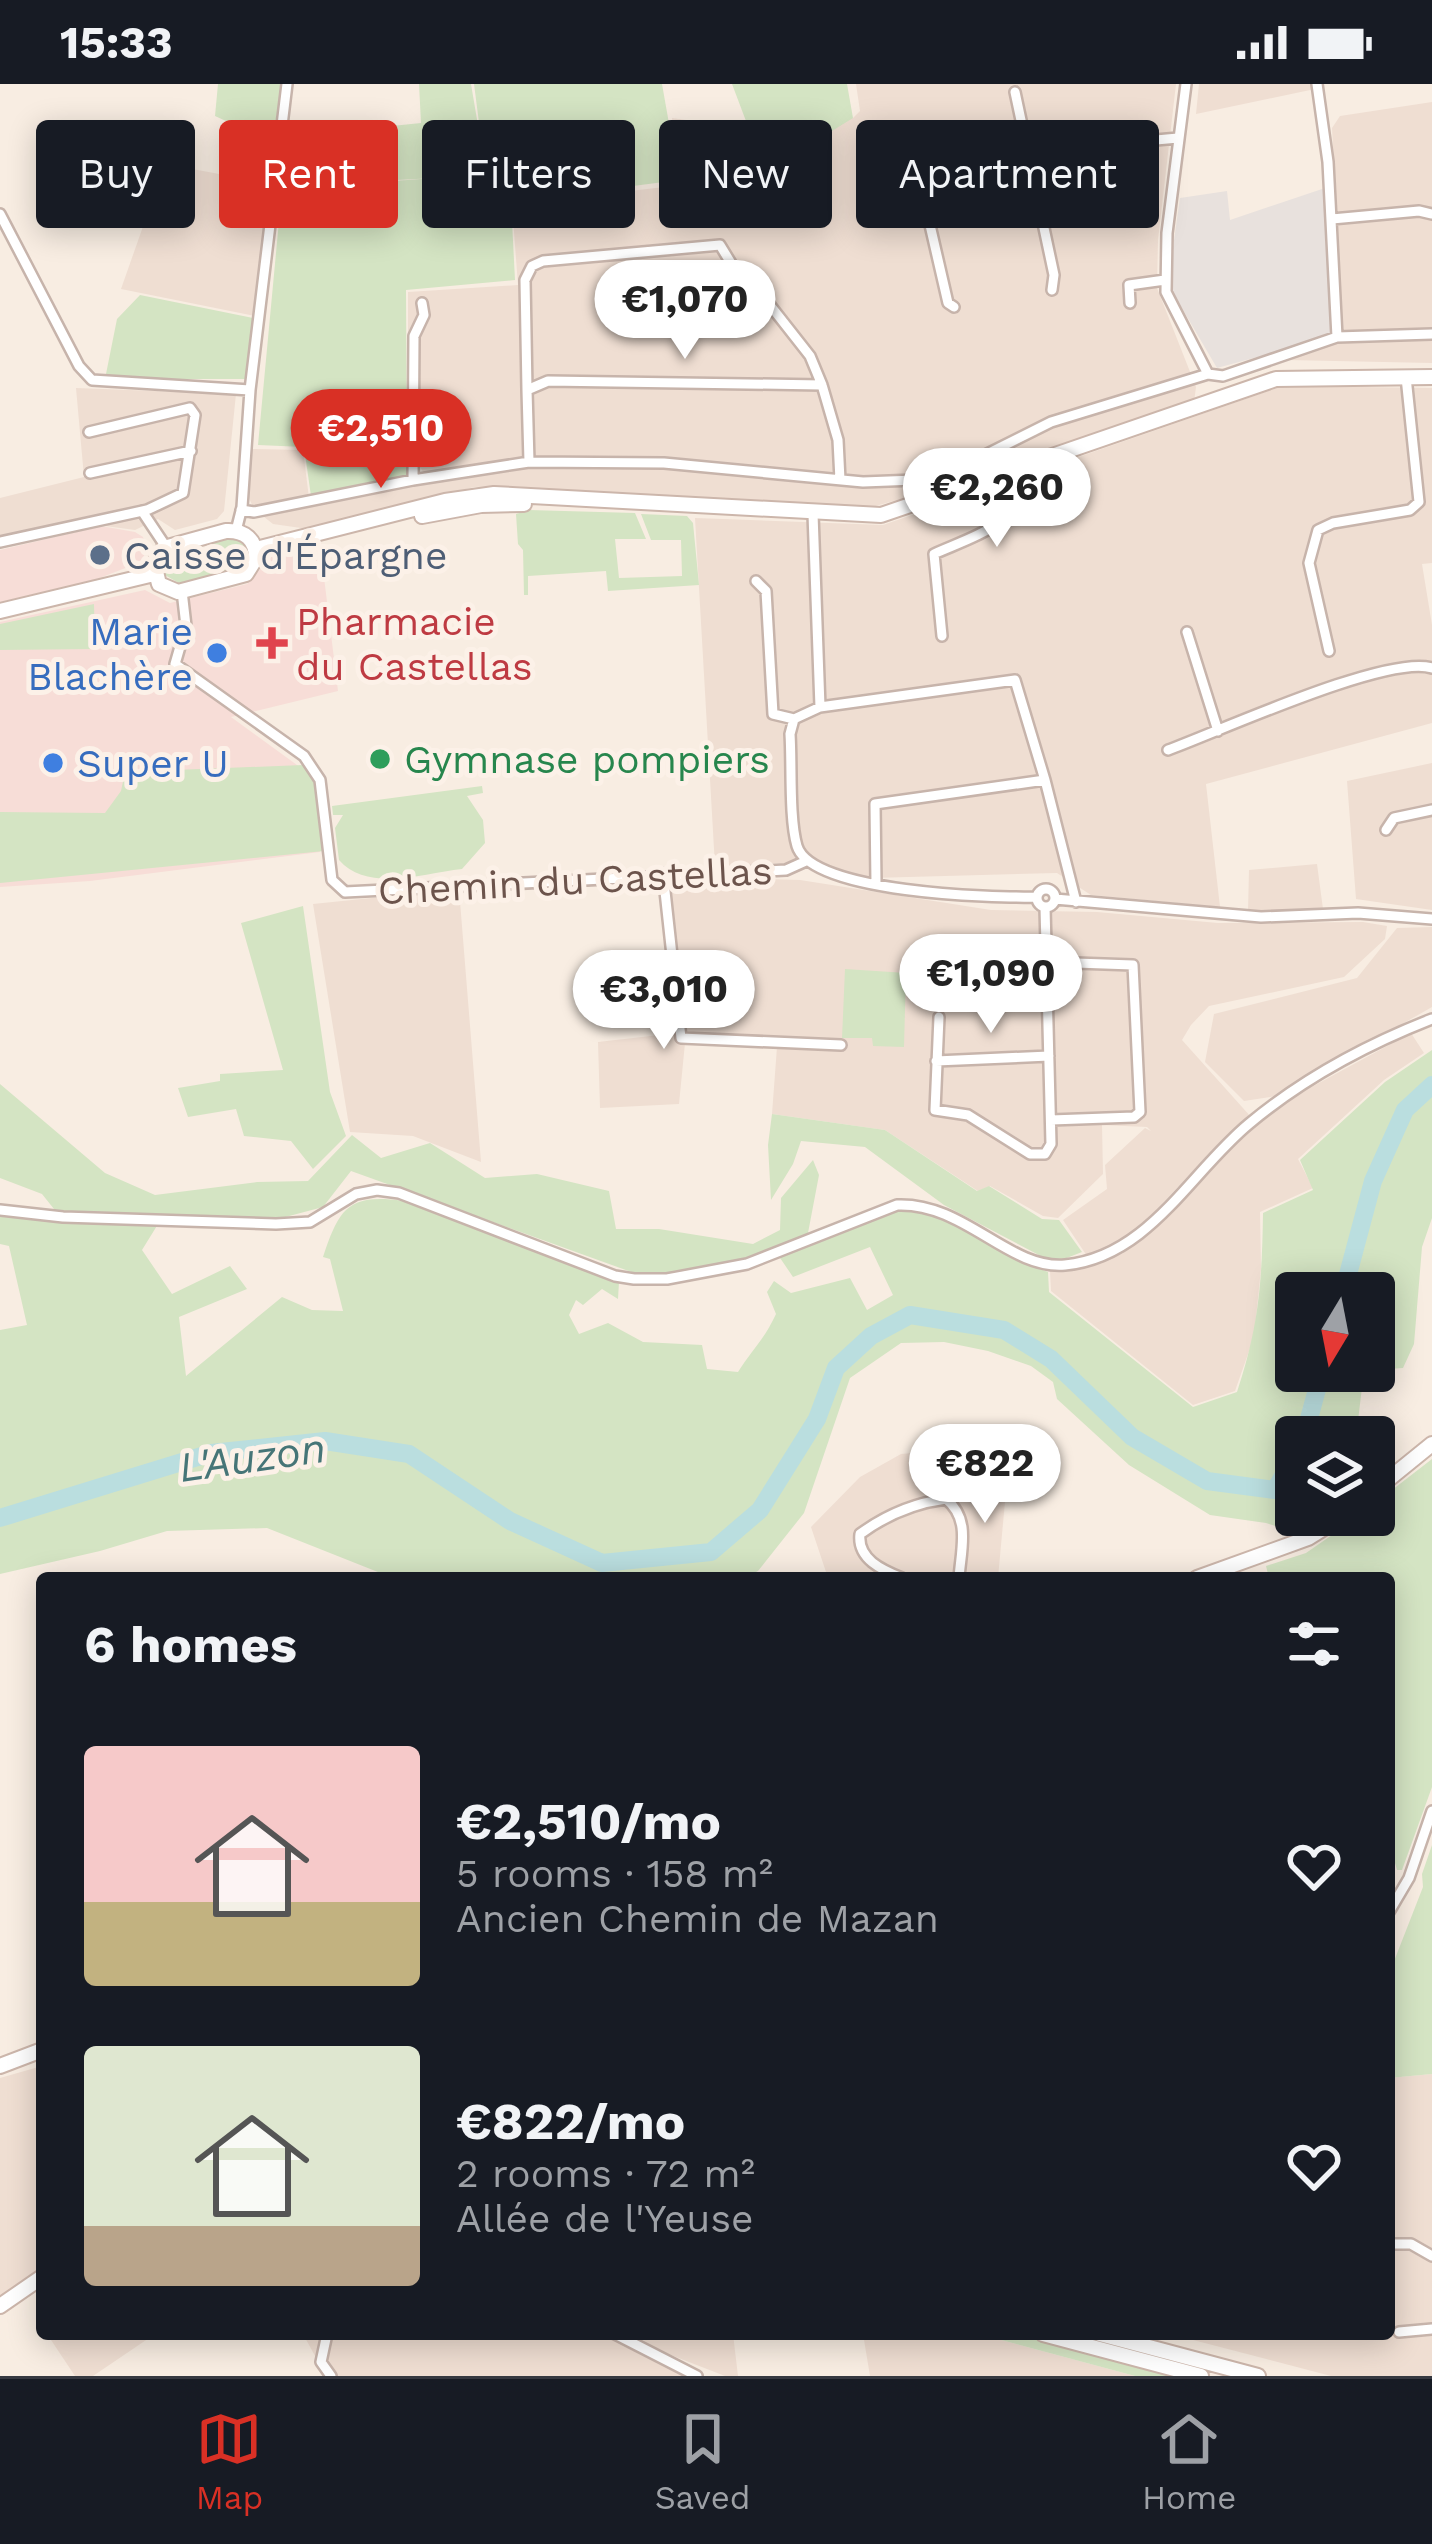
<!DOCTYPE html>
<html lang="en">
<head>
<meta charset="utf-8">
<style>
	:root { --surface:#171b24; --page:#20242c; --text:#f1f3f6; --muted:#9ea1a6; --line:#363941; --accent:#d93025 }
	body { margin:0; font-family:"Work Sans",sans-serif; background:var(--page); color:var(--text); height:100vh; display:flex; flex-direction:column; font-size:45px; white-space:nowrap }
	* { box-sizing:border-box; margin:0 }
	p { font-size:39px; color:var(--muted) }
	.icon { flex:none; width:66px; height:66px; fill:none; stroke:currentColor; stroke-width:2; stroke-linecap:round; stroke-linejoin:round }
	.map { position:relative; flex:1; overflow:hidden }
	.side { position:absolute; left:36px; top:1488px; width:1359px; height:768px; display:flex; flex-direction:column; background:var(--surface); border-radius:12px; box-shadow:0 6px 30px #0003 }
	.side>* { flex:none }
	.top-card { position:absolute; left:36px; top:36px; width:1362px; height:108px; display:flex; gap:24px }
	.needle { width:78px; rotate:190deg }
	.tools { position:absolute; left:1275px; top:1188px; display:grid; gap:24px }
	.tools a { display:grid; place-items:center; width:120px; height:120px; border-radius:12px; background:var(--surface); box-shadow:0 6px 30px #0003; font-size:60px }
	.price { position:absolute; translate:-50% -102px; padding:0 27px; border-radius:42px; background:#fff; color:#222; font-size:39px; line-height:78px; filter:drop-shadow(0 3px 6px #0008) }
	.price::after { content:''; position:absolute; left:50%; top:72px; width:36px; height:27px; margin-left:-18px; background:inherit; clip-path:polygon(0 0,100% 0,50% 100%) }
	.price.selected { background:var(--accent); color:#fff }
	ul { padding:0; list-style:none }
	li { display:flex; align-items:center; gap:36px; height:300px; padding:0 48px }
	li span { display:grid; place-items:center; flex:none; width:336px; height:240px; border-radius:12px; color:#555 }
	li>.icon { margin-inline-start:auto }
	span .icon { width:144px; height:144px; fill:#fffc; stroke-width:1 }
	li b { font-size:51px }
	h2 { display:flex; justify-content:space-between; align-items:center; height:144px; padding:0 48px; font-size:51px }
	.chip { padding:0 42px; border-radius:12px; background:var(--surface); box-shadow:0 6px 30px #0003; font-size:42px; line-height:108px }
	.chip.selected { background:var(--accent); color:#fff }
	.status { display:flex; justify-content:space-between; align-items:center; height:84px; padding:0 60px; background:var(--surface); direction:ltr }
	.status svg { height:33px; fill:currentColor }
	.dock { display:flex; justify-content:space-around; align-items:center; height:168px; border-top:3px solid var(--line); background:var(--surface); font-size:33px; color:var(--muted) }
	.dock a { display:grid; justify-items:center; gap:6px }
	.dock .selected { color:var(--accent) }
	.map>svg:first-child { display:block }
	.residential { fill:#efded2 }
	.commercial { fill:#f7ddd7 }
	.industrial { fill:#e8e1dd }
	.green { fill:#d4e4c3; fill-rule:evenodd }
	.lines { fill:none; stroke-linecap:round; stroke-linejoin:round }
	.river { stroke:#badedf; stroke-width:18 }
	.minor-casing { stroke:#c7b4ab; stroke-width:14 }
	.secondary-casing { stroke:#ccb6ab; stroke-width:18 }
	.minor { stroke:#fff; stroke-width:9 }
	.secondary { stroke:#fff; stroke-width:14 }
	.service-dot { fill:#5c6f8a; stroke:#fcf1e8; stroke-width:4.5 }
	.health-dot { fill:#e0444e; stroke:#fcf1e8; stroke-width:4.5 }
	.shop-dot { fill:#3f7fe0; stroke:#fcf1e8; stroke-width:4.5 }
	.leisure-dot { fill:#2e9e5b; stroke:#fcf1e8; stroke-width:4.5 }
	.labels { text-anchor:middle; stroke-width:10; stroke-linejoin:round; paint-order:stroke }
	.service-label { font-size:39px; fill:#4e5e75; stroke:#fcf1e8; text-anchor:start }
	.health-label { font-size:39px; fill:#be3a42; stroke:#fcf1e8; text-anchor:start }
	.shop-label { font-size:39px; fill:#366cbe; stroke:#fcf1e8; text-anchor:end }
	.leisure-label { font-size:39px; fill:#27864d; stroke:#fcf1e8; text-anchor:start }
	.street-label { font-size:39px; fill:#6c544c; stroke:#fcf1e8 }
	.water-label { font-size:42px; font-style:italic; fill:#467577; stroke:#fcf1e8 }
</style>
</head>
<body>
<div class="status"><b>15:33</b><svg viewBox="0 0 49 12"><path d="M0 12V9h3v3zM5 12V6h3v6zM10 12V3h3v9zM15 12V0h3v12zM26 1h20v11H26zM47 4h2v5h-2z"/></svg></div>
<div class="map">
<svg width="1432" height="2292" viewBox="0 0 1432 2292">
	<rect width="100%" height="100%" fill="#f8ede2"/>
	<!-- residential -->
	<path class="residential" d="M856 0H1176L1158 156 1157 204 1196 303 1194 318 975 394 872 423 693 416 510 402 474 403 308 445 273 440 254 425 248 412 252 365 303 366 309 414 423 397 424 389 418 380 417 306 408 273V208L518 201 512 121 681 101 672 34 749 45 853 34 860 27Z
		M1199 0H1313L1315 5 1196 30Z
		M1432 18V279L1287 276V271L1343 255 1332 44 1340 32Z
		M165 80 268 99 255 232 121 205Z
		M1283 302 1432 304V479L1422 480 1432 541V639L1206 700 1220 823 1091 811 1057 789 872 794 789 779 715 782 695 434 883 441Z
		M76 304 236 310 224 427 217 435 175 446 158 435 135 446 98 441 0 465V414L84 393Z
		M1432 679V826L1356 815 1347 697Z
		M1317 780 1323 825 1248 827 1249 786Z
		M727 794 800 796 991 826 1097 828 1218 839 1363 838 1387 842 1385 855 1344 893 1209 922 1191 941 1182 956 1251 1033 1218 1060 1134 1150 1087 1172 1063 1136 1107 1105 1105 1081 1145 1044 1151 1047 1147 1043 1102 1041 1103 1090 1058 1134 1043 1132 990 1102 978 1107 885 1046 772 1030 777 963 685 959 679 1020 600 1024 598 958 677 949 667 797Z
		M459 805 481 1078 413 1052 350 1048 313 820Z
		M1432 843V923L1276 1012 1244 1017 1205 978 1214 930 1357 894 1397 844Z
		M1411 949 1424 969 1384 996 1298 1075 1313 1104 1260 1128 1261 1185 1254 1253 1235 1307 1193 1321 1051 1207 1050 1187 1122 1170 1249 1043 1306 1006Z
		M987 1363 1009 1374 998 1494H828L811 1443 860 1393 901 1370Z
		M42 1982V2182L0 2214V1994Z
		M1432 1990V2292H1331L1170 2250H1389V1994Z
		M47 2250H155L93 2292H75Z
		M303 2250H608L684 2292H326Z
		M634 2250H733L738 2292H725L658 2266Z
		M863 2250H979L1135 2292H870Z"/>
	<!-- commercial -->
	<path class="commercial" d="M101 442 135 448 143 453 147 465 141 478 97 495 0 518V466Z
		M320 461 338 607 231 633 308 689 320 768 90 797 0 803V538L145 506 170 519 247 500 271 473Z"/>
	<!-- industrial -->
	<path class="industrial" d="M1325 104 1334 252 1217 284 1173 209 1170 185 1180 114 1227 107 1230 136Z"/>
	<!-- green -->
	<path class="green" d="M218 0H282L272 58 215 32Z
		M419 0H471L484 77 474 0H662L679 96 511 118 515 196 406 206 407 392 311 412 304 363 258 361 282 105 435 94 281 102 285 53 421 39Z
		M732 0H847L853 34 819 55 794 41 749 45Z
		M140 211 253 234 246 295H105L117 235Z
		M529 426 635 429 646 455H615L619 494 682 492 681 456H651L641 430 687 432 693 439 699 501 608 507 606 487 528 492V511H524L523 466 518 460 516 430Z
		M234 454 247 463 248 470 240 484 179 499 163 490 161 479 168 470 210 464 213 459Z
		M94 520 95 565 0 566V540Z
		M303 681 316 702 324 767 0 799V728L105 729 121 707 125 688Z
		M482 702 483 709 467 712 483 736 485 759 462 785C424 789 368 809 339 776L335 744 343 731H333L332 722Z
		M303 822 330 1008 346 1052 313 1085 291 1057 244 1052 236 1025 188 1033 178 1004 220 997V990L283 986 241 839Z
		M845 885 906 889 904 963 873 962 872 954H842Z
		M1432 966V1134L1422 1163 1414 1260 1403 1284 1374 1286V1209H1296V1287H1364L1356 1353H1296V1431H1327L1299 1450 1266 1439 1210 1431 1129 1381 1057 1315 1053 1298 1031 1282 988 1267 944 1258 901 1259 850 1294 804 1429 758 1487 744 1494H393L267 1444 167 1447 100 1467 0 1490V1246L27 1241 9 1162 0 1160V1129L62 1135 42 1110 0 1094V1000L105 1089 155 1111 257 1098 308 1097 352 1051 381 1074 430 1059 485 1094 537 1090 609 1107 616 1145H659L753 1160 780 1146 781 1114 813 1076 819 1091 808 1149C842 1137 903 1118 938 1131 976 1146 1009 1174 1048 1188L1049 1208 1193 1323 1237 1308C1259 1242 1262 1198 1263 1129L1313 1106 1300 1076 1385 998ZM351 1087 648 1194 720 1183 774 1165 793 1193 870 1163 893 1211 867 1226 850 1194 791 1209 774 1197 767 1208 776 1230C764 1256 752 1266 738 1288L707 1285 702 1261 643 1258 608 1239 579 1250 569 1231 576 1216 583 1221 602 1205 618 1215 619 1198 403 1117C347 1109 339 1126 323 1173L330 1175 343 1227 312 1226 282 1213 186 1292 179 1233 247 1205 230 1182 172 1210 142 1166 163 1132 278 1135 323 1123Z
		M772 1030 885 1046 977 1107 989 1102 1042 1135 1059 1136 1082 1168 1054 1179 944 1121 865 1063 801 1057 793 1080 771 1116 768 1061Z
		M1432 1375V1703L1402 1786H1397L1389 1758V1494H1269L1266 1482 1306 1469 1361 1431H1374V1420Z
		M1432 1761V1990L1389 1994V1890L1423 1803 1422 1790Z
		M979 2250H1020L1178 2292H1135Z"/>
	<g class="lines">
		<!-- river -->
		<path class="river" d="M1343 1209 1373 1097 1405 1026 1432 1001
			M1304 1353 1322 1287
			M0 1434 211 1369 325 1357 409 1370 510 1437 602 1479 711 1468 760 1426 817 1335 836 1284 871 1252 910 1231 1004 1246 1051 1275 1132 1353 1207 1397 1275 1406 1296 1370"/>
		<!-- minor casing -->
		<g class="minor-casing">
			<path id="minor" d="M1186 0 1167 149 1166 208 1208 290
				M1317 0 1328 78 1337 253
				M1015 8 1054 191 1052 206
				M921 54 915 76 948 219 954 223
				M924 110 984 101 1068 64 1178 54
				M0 130 79 282 92 296 250 306
				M1332 135 1419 127 1432 130
				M1130 219 1129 201 1165 196
				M527 306 525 196 532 182 543 177 720 161 743 199 766 216 810 272 822 301
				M529 378 527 306 548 297 822 301 838 356 840 396
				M90 389 191 367
				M413 396 414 252 424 231 422 219
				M241 426 254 428 413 396 529 378 664 379 863 398 915 396 965 381 1051 338 1208 290 1223 292 1337 253 1432 250
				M142 427 166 463
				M813 430 820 623
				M236 447 242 423 250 306 287 0
				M0 458 147 426 183 409 195 331 190 324 89 348
				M756 497 766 507 773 630 794 635
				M182 507 186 542 175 580 304 672 320 696 332 796 345 808 786 786 806 777
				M1187 548 1218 647
				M942 552 934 470C968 454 1033 438 1019 385
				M1329 567 1309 479 1318 446 1333 439 1410 426 1419 418 1406 293
				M1168 666C1220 647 1388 570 1432 584
				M1386 746 1394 734 1432 726
				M663 789 681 954 841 961
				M876 799 875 720 1045 696 1076 818
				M1037 814a9 9 0 1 1 18 0a9 9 0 1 1-18 0Z
				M1036 813C993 814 811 809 797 762 789 735 792 680 790 650L794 635 820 623 1015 596 1045 696
				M1055 815 1261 833 1358 829 1432 835
				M1047 878 1133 881 1140 1028 1134 1033 1051 1036
				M939 933 935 1026 968 1031 1030 1070H1045L1051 1060 1045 823
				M936 977 1049 972
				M0 1126 63 1133 276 1140 310 1138 356 1110 377 1106 399 1109 615 1192 634 1195H667L747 1180 897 1121C964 1118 1009 1186 1065 1181 1149 1173 1191 1087 1250 1039 1303 995 1368 960 1432 935
				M902 1494C882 1486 857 1475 860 1450 886 1431 914 1419 946 1415 971 1435 961 1465 959 1494
				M1389 1828 1409 1794 1432 1727
				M1389 2160H1411L1432 2172
				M1399 2248 1432 2245
				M327 2250 321 2278 331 2292
				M615 2250 697 2292"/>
		</g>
		<!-- secondary casing -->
		<g class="secondary-casing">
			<path id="secondary" d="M422 432 481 421 524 420
				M226 447C245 446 256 456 256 474L246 490 178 508 159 500 154 480 164 464Z
				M256 465 445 417 494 410 881 431 1276 295 1432 293
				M0 527 154 490
				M1374 1407 1432 1360
				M1197 1494 1308 1454 1345 1431
				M0 1982 42 1966
				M0 2222 42 2193
				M1043 2250 1201 2292
				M1100 2250 1258 2292"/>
		</g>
		<!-- minor -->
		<use href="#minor" class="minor"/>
		<!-- secondary -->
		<use href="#secondary" class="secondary"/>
	</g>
	<!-- markers -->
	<circle class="service-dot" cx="100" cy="471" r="12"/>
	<path class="health-dot" d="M266 541h12v12h12v12h-12v12h-12v-12h-12v-12h12z"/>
	<g class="shop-dot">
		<circle cx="217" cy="569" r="12"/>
		<circle cx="53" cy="679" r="12"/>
	</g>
	<circle class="leisure-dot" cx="380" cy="675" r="12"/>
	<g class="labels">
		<!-- service labels -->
		<g class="service-label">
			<text x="124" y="485">Caisse d'Épargne</text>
		</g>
		<!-- health labels -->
		<g class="health-label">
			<text x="296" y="551">Pharmacie<tspan x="296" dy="45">du Castellas</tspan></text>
		</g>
		<!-- shop labels -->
		<g class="shop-label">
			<text x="193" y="561">Marie<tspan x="193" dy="45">Blachère</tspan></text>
			<text x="77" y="693" text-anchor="start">Super U</text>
		</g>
		<!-- leisure labels -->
		<g class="leisure-label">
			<text x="404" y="689">Gymnase pompiers</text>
		</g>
		<!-- street labels -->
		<g class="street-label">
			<text transform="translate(575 796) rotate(-3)" y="14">Chemin du Castellas</text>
		</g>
		<!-- water labels -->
		<g class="water-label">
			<text transform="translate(252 1373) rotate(-8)" y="15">L'Auzon</text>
		</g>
	</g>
</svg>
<div class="tools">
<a><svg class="needle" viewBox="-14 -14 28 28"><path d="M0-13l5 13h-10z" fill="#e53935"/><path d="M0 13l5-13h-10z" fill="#9ea1a6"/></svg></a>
<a><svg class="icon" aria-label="layers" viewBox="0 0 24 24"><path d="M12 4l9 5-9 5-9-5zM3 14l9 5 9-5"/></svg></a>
</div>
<b class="price" style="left:685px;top:278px">€1,070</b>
<b class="price selected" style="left:381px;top:407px">€2,510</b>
<b class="price" style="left:997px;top:466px">€2,260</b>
<b class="price" style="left:991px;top:952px">€1,090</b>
<b class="price" style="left:664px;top:968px">€3,010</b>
<b class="price" style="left:985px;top:1442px">€822</b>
<div class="top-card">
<a class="chip">Buy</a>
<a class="chip selected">Rent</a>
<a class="chip">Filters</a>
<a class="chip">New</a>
<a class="chip">Apartment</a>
</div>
<section class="side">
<h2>6 homes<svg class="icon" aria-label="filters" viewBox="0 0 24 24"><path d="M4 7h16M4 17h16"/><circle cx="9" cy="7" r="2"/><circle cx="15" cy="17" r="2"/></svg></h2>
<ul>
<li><span style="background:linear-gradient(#f6c9c9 65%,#c2b280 0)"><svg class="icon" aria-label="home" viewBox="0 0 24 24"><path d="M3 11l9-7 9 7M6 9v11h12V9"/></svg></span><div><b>€2,510/mo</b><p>5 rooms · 158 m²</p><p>Ancien Chemin de Mazan</p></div><svg class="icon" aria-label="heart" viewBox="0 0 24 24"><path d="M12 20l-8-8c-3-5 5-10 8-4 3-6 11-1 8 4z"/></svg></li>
<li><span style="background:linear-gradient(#dfe7d0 75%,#b9a48a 0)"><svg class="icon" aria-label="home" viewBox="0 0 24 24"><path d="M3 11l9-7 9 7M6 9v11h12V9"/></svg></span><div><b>€822/mo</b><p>2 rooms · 72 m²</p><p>Allée de l'Yeuse</p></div><svg class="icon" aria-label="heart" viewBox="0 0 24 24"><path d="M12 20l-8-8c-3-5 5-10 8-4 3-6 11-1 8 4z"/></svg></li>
</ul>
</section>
</div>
<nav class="dock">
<a class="selected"><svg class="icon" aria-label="map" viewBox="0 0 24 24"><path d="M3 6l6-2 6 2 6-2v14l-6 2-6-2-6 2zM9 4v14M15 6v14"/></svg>Map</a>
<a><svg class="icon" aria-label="saved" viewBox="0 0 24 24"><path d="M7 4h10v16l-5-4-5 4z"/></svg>Saved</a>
<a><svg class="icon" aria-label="home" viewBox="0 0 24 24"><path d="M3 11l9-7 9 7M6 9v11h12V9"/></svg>Home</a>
</nav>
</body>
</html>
